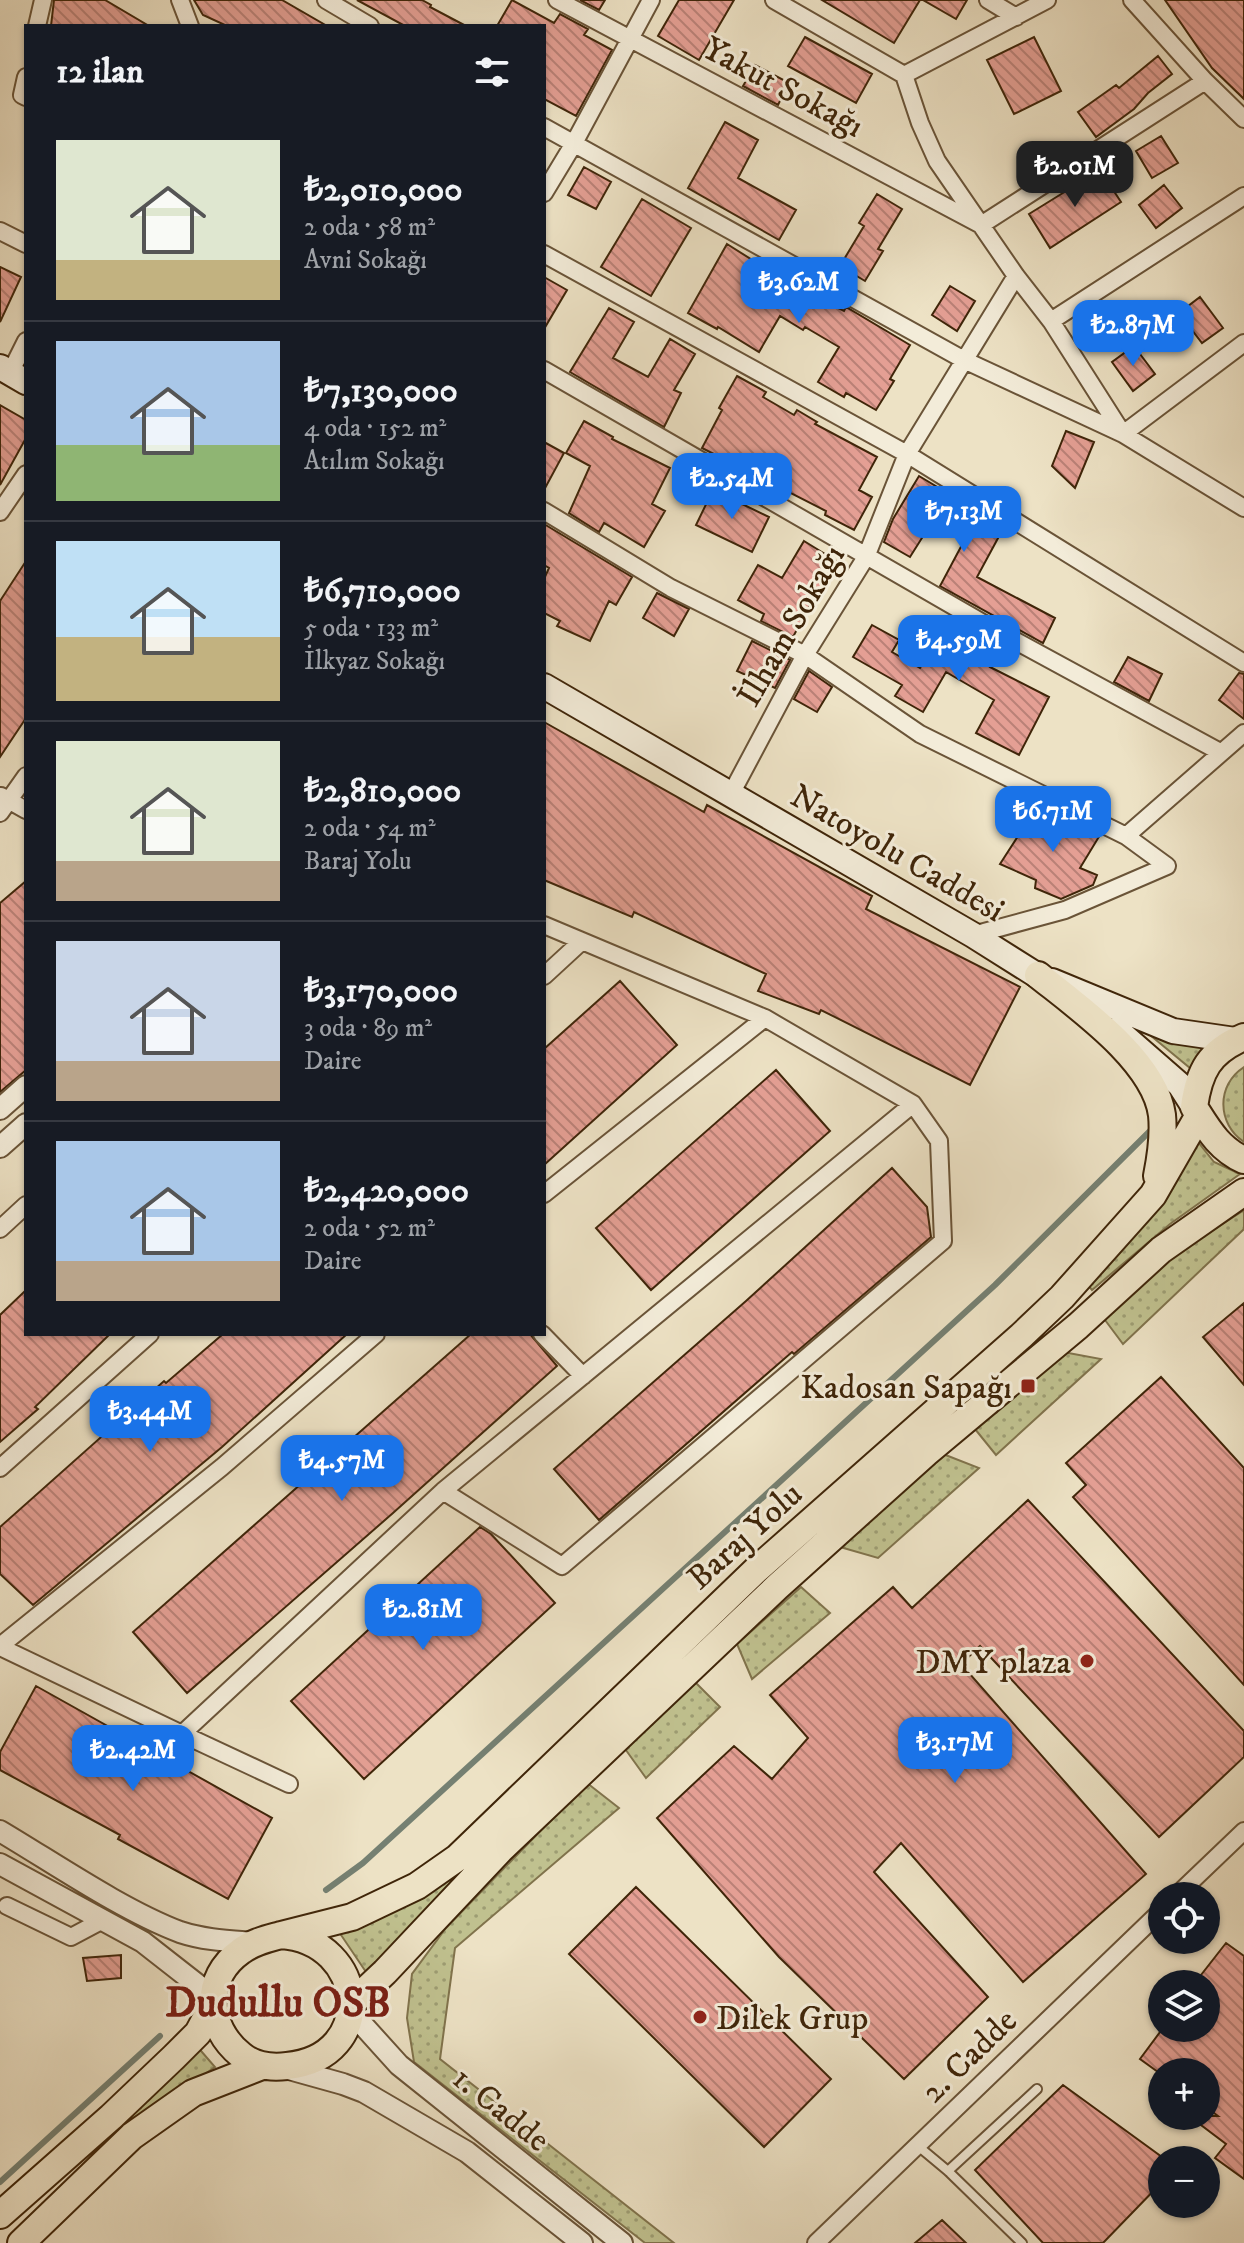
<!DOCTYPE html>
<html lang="tr">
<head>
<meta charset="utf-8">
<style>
	:root { --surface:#171b24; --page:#242831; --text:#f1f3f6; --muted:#9ea1a6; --line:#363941; --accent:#1a73e8 }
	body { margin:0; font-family:"IM FELL DW Pica",serif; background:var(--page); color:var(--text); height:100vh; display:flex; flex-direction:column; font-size:30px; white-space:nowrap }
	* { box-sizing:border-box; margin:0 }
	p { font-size:26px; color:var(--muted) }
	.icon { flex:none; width:44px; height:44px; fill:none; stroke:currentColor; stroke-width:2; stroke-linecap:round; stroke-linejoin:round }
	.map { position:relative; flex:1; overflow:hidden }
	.panel { position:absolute; left:24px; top:24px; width:522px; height:1312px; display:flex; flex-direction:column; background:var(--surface); border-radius:0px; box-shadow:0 2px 6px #0004 }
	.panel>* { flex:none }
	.tools { position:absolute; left:1148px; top:1882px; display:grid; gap:16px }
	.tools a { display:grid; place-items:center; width:72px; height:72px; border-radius:50%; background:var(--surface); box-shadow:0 2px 6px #0004; font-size:40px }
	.price { position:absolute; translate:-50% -68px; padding:0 18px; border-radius:16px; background:var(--accent); color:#fff; font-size:26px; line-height:52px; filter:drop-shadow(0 2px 4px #0008) }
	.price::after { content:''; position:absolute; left:50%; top:48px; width:24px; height:18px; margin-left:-12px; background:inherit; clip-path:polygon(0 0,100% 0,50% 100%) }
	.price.on { background:#222; color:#fff }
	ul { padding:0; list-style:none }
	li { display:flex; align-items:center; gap:24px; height:200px; padding:0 32px }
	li+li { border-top:2px solid var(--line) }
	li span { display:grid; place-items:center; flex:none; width:224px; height:160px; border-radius:0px; color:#555 }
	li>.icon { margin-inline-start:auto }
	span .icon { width:96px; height:96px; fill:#fffc; stroke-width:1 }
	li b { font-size:34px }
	h2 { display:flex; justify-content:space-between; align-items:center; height:96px; padding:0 32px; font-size:34px }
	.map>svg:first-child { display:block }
	.grass { fill:url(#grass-dots); stroke:#80734c; stroke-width:2 }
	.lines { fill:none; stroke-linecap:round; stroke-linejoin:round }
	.stream { stroke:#758072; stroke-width:6 }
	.building { fill:url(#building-back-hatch); stroke:#3f2509; stroke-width:2 }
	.service-casing { stroke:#6a5438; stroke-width:12 }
	.minor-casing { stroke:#6a5438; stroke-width:20 }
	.tertiary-casing { stroke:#6a5438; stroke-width:24 }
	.secondary-casing { stroke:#3f2509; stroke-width:28 }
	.primary-casing { stroke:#3f2509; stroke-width:30 }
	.service { stroke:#f3ecd9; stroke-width:8 }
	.minor { stroke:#f3ecd9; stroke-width:16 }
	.tertiary { stroke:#f3ecd9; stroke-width:20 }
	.secondary { stroke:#f3ecd9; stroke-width:24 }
	.primary { stroke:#ede2c5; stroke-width:26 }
	.poi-dot { fill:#8f2418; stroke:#f3ecd9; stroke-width:3 }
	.labels { text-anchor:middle; stroke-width:6; stroke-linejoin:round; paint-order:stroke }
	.street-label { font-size:34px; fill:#3f2509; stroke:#f3ecd9 }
	.poi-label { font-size:34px; fill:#3f2509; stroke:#f3ecd9; text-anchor:end }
	.district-label { font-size:42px; font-weight:bold; fill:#7a1f14; stroke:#f3ecd9 }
</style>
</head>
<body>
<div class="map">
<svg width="1244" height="2243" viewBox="0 0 1244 2243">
	<defs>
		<pattern id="grass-dots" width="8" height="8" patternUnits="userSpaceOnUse" patternTransform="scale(2)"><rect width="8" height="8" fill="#c0c18f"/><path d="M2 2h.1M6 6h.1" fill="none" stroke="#9d9d73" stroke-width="1.8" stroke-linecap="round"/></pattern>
		<pattern id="building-back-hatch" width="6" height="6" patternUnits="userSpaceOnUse" patternTransform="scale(2)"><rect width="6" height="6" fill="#e49f94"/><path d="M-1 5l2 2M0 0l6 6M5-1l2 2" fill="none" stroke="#ba8177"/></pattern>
	</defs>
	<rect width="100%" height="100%" fill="#ede2c5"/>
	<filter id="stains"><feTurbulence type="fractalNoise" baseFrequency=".0025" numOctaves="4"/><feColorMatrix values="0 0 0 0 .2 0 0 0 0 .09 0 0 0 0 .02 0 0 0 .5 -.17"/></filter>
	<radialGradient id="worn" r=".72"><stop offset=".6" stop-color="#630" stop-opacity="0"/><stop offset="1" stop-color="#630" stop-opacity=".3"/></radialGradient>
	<!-- grass -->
	<path class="grass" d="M1133 1021 1205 1048 1190 1068Z
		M1244 1067V1142C1217 1124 1216 1085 1244 1067Z
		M1198 1142 1214 1162 1240 1174 1170 1224 1092 1290 1087 1284Z
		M1244 1210V1229L1123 1344 1102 1316 1165 1261Z
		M1063 1352 1101 1359 996 1455 975 1429Z
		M943 1454 979 1468 878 1558 840 1547Z
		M801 1587 830 1613 752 1679 737 1644Z
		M695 1682 720 1707 646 1778 623 1746Z
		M587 1783 619 1808 455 1948 440 2059 674 2243H645L414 2062 407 2018 412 1974 446 1928Z
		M465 1870 368 1975 339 1932Z
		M195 2044 215 2067 126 2129 119 2121Z"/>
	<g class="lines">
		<!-- stream -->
		<path class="stream" d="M326 1890 363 1863 995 1285 1152 1129
			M0 2182 160 2036"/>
	</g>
	<!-- building -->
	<path class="building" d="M54 0H105L149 26H51Z
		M194 0H282L327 26H227L203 15Z
		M357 0H422L431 5 430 7 466 26H405Z
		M512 0 554 23 560 14 588 29 584 35 612 50 576 116 544 99V26H497Z
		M580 0H605L599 10Z
		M679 0H734L699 60 658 36Z
		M822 0H920L894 43Z
		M923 0H967L956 19Z
		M1165 0H1244V99L1212 68Z
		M805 37 872 74 856 103 788 66Z
		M1034 37 1061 91 1014 114 987 60Z
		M1158 56 1172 74 1148 93 1134 109 1096 137 1078 112 1116 85 1119 88Z
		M755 65 789 83 778 105 743 86Z
		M725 122 758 140 738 178 796 210 779 240 688 188Z
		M1161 136 1178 163 1152 178 1136 151Z
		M584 167 611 182 596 209 568 195Z
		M1100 170 1121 202 1050 248 1029 214Z
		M1164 185 1182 208 1156 228 1139 205Z
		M877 194 902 209 878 249 883 251 865 281 840 266 864 226 859 223Z
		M642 199 691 228 651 296 601 267Z
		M727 244 795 287 844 311 846 307 910 345 890 379 894 381 876 410 846 393 844 397 818 382 839 347 805 327 803 330 780 316 759 352 718 327 717 329 688 313Z
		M0 267 21 277 0 322Z
		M544 277 567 290 544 329Z
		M950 286 975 301 957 331 932 315Z
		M1200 297 1223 328 1202 343 1179 313Z
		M609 308 634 322 613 358 648 377 670 339 695 354 674 390 681 393 664 427 570 372Z
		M1134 346 1155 374 1133 391 1112 362Z
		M737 376 766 392 763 397 794 415 797 410 817 422 815 424 877 457 859 490 872 497 854 530 825 515 826 511 702 448 722 410 719 408Z
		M0 405 26 420V438L0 485Z
		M584 421 613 437 612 439 670 468 652 504 665 511 644 547 604 523 599 532 569 513 590 466 566 453Z
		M1066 431 1094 442 1075 488 1052 466Z
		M544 442 564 453 544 490Z
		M919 476 1004 527 977 577 1055 618 1043 643 940 586 964 541 932 522 910 557 884 542 893 519Z
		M713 490 769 517 752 552 696 525Z
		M544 524 632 577 616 605 609 601 590 641 557 626 560 621 544 613V579L549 568 544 565Z
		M804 541 838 562 821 594 817 592 793 637 761 621 764 614 738 600 758 565 782 578Z
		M26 561V718L0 757V601Z
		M657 593 689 609 674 636 643 618Z
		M872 625 899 640 892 652 920 668 945 626 997 656 990 667 1049 697 1019 755 976 733 994 700 946 672 923 712 895 696 902 685 853 657Z
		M752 641 790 660 775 688 737 671Z
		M1128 657 1162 674 1149 701 1114 682Z
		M809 671 832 687 817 712 794 699Z
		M1239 673 1244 674V719L1219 700Z
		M544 722 704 812 707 805 872 896 866 909 1020 987 970 1085 821 1010 819 1014 758 991 766 974 634 912 632 917 544 880Z
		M1038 805 1100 835 1080 868 1097 875 1093 885 1061 899 1035 888 1036 880 1000 864Z
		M26 881V1070L0 1092V903Z
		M620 981 677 1045 544 1165V1049Z
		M776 1070 830 1131 651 1290 596 1228Z
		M892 1168 927 1207 931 1237 794 1354 792 1352 599 1520 554 1469 746 1301Z
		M26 1290V1334H110L35 1407 38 1409 0 1442V1315Z
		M1244 1303V1385L1203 1337Z
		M223 1334H347L222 1447 33 1605 0 1574V1527L164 1381 166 1383Z
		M471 1334H530L557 1366 393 1513 187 1693 133 1632Z
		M1161 1377 1244 1468V1685L1073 1497 1086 1485 1066 1463Z
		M1028 1500 1244 1731V1757L1159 1837 980 1646 961 1664 1146 1874 1023 1982 901 1843 874 1872 988 1997 904 2079 779 1957 657 1818 734 1746 772 1779 808 1738 770 1695 893 1587 912 1608Z
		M480 1527 491 1534 555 1603 364 1779 291 1701Z
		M36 1686 272 1818 228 1899 118 1839 120 1835 0 1770V1752Z
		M636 1887 831 2079 764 2147 569 1954Z
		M1226 1943 1244 1956V2179L1215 2158 1226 2144 1189 2116H1218L1206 2107V2072H1158L1140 2059 1163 2028H1206V1984H1194Z
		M121 1955V1978L87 1981 83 1958Z
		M1063 2085 1162 2157V2182L1103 2243H1043L975 2170Z
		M942 2220 966 2243H915Z"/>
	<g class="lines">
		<!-- service casing -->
		<g class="service-casing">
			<path id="service" d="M918 2146 948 2171 1022 2243
				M948 2171 1037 2089"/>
		</g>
		<!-- minor casing -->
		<g class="minor-casing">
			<path id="minor" d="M180 0 190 26
				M326 0 370 26
				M557 0 981 225 1205 81
				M774 0 904 75 920 123 937 161 1016 276 1051 321 1123 434 1244 343
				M988 0 1016 17
				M1132 0 1205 81 1244 119
				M37 26 43 0
				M904 75 1047 0
				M26 77 22 95 26 97
				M544 127 964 360 1123 434 1244 508
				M544 193 573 145 651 0
				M0 231 26 244
				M544 254 907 454 1244 663
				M1051 321 1244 196
				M544 370 981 622 1220 752
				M10 373 26 341
				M544 511 671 588 805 655 920 734 1126 836 1167 866 1065 910 973 935
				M0 512 26 474
				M731 794 805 655 866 557 907 454 1016 276
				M1 796 26 810
				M0 813 26 776
				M1126 836 1244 733
				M544 925 765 1018
				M544 976 582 941
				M0 1229 26 1205
				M542 1334 583 1376
				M0 1468 150 1334
				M443 1491 913 1104
				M0 1646 222 1467 376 1334
				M0 1647 182 1734
				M289 1784 182 1734 443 1491 562 1566 943 1241 939 1141 913 1104 765 1018 544 1194
				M1176 1896 1244 1831
				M7 1906 71 1937 103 1920
				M816 2243 1162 1910"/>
		</g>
		<!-- tertiary casing -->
		<g class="tertiary-casing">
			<path id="tertiary" d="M0 1109 26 1086
				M0 1147 26 1124
				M0 1831C54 1863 122 1910 180 1932 204 1940 229 1941 254 1943
				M0 1864 143 1942 212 1996
				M352 2013 399 2065 622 2243
				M282 2067 343 2084 364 2092 467 2152 582 2243"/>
		</g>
		<!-- secondary casing -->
		<g class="secondary-casing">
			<path id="secondary" d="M0 367 26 382
				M544 686 973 935 1054 986
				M1052 981 1173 1031 1235 1040
				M1117 1030 1180 1085 1194 1107"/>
		</g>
		<!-- primary casing -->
		<g class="primary-casing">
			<path id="primary" d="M1038 975C1078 1007 1155 1061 1162 1115 1164 1135 1161 1156 1157 1176
				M1244 1037C1209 1052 1199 1071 1194 1107 1208 1129 1219 1149 1244 1160
				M281 1935 352 1917 417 1886 457 1858 756 1570 1021 1336 1062 1297 1153 1195 1199 1115
				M281 1935C367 1941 378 2057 287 2066 270 2068 254 2066 241 2055 206 2027 203 1978 241 1951 253 1942 267 1939 281 1935Z
				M352 2003 385 1972 501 1849 777 1587 926 1453 1078 1326 1161 1250 1244 1192
				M0 2215 111 2117 174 2057 198 2033 212 2007
				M21 2243 132 2136 193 2093 262 2066"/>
		</g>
		<!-- service -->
		<use href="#service" class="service"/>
		<!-- minor -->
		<use href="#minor" class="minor"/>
		<!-- tertiary -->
		<use href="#tertiary" class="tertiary"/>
		<!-- secondary -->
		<use href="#secondary" class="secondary"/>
		<!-- primary -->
		<use href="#primary" class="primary"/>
	</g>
	<!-- markers -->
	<g class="poi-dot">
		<rect x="1020" y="1378" width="16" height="16" rx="4"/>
		<circle cx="1087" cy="1661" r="8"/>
		<circle cx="700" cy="2017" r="8"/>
	</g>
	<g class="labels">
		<!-- street labels -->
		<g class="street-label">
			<text transform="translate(784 86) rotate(28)" y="12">Yakut Sokağı</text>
			<text transform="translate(790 625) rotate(-60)" y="12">İlham Sokağı</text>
			<text transform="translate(898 852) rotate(30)" y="12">Natoyolu Caddesi</text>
			<text transform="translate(744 1535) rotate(-42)" y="12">Baraj Yolu</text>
			<text transform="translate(968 2055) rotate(-44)" y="12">2. Cadde</text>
			<text transform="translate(502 2108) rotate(39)" y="12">1. Cadde</text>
		</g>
		<!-- poi labels -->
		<g class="poi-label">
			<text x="1012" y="1398">Kadosan Sapağı</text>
			<text x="1071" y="1673">DMY plaza</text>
			<text x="716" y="2029" text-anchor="start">Dilek Grup</text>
		</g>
		<!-- district labels -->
		<g class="district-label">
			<text x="278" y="2016">Dudullu OSB</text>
		</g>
	</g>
	<rect width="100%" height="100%" filter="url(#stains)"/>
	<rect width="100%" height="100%" fill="url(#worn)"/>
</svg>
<div class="tools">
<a><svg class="icon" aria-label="locate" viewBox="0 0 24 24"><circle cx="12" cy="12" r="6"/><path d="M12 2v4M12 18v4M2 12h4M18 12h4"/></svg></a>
<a><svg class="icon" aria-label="layers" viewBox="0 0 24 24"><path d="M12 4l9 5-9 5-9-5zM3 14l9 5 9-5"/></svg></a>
<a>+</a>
<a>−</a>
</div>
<b class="price on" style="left:1075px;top:209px">₺2.01M</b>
<b class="price" style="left:799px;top:325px">₺3.62M</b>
<b class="price" style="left:1133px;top:368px">₺2.87M</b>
<b class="price" style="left:732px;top:521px">₺2.54M</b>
<b class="price" style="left:964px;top:554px">₺7.13M</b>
<b class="price" style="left:959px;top:683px">₺4.59M</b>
<b class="price" style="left:1053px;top:854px">₺6.71M</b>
<b class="price" style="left:150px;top:1454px">₺3.44M</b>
<b class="price" style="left:342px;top:1503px">₺4.57M</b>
<b class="price" style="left:423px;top:1652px">₺2.81M</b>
<b class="price" style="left:955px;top:1785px">₺3.17M</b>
<b class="price" style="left:133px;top:1793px">₺2.42M</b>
<section class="panel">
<h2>12 ilan<svg class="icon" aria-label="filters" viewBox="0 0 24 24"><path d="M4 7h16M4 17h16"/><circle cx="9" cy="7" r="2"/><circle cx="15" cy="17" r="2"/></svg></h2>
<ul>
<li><span style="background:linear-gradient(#dfe7d0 75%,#c2b280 0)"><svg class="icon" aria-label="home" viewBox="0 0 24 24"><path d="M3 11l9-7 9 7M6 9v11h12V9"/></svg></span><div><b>₺2,010,000</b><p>2 oda · 58 m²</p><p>Avni Sokağı</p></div></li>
<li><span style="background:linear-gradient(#a9c7e8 65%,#8fb573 0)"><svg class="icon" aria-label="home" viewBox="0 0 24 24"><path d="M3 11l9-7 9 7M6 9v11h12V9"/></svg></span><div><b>₺7,130,000</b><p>4 oda · 152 m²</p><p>Atılım Sokağı</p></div></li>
<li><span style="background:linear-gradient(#bfe0f5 60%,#c2b280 0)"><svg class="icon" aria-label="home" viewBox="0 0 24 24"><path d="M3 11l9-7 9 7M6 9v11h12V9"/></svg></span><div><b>₺6,710,000</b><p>5 oda · 133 m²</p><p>İlkyaz Sokağı</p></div></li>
<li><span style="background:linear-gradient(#dfe7d0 75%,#b9a48a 0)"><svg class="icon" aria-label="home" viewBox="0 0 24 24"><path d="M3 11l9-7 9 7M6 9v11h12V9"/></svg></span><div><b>₺2,810,000</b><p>2 oda · 54 m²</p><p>Baraj Yolu</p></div></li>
<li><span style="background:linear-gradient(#c9d6e8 75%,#b9a48a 0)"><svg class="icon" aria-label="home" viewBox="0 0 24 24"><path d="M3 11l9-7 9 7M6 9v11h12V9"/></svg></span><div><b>₺3,170,000</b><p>3 oda · 89 m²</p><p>Daire</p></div></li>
<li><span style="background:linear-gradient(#a9c7e8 75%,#b9a48a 0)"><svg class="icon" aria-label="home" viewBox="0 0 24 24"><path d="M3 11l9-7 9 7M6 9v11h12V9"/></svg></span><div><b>₺2,420,000</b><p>2 oda · 52 m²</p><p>Daire</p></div></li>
</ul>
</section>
</div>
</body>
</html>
